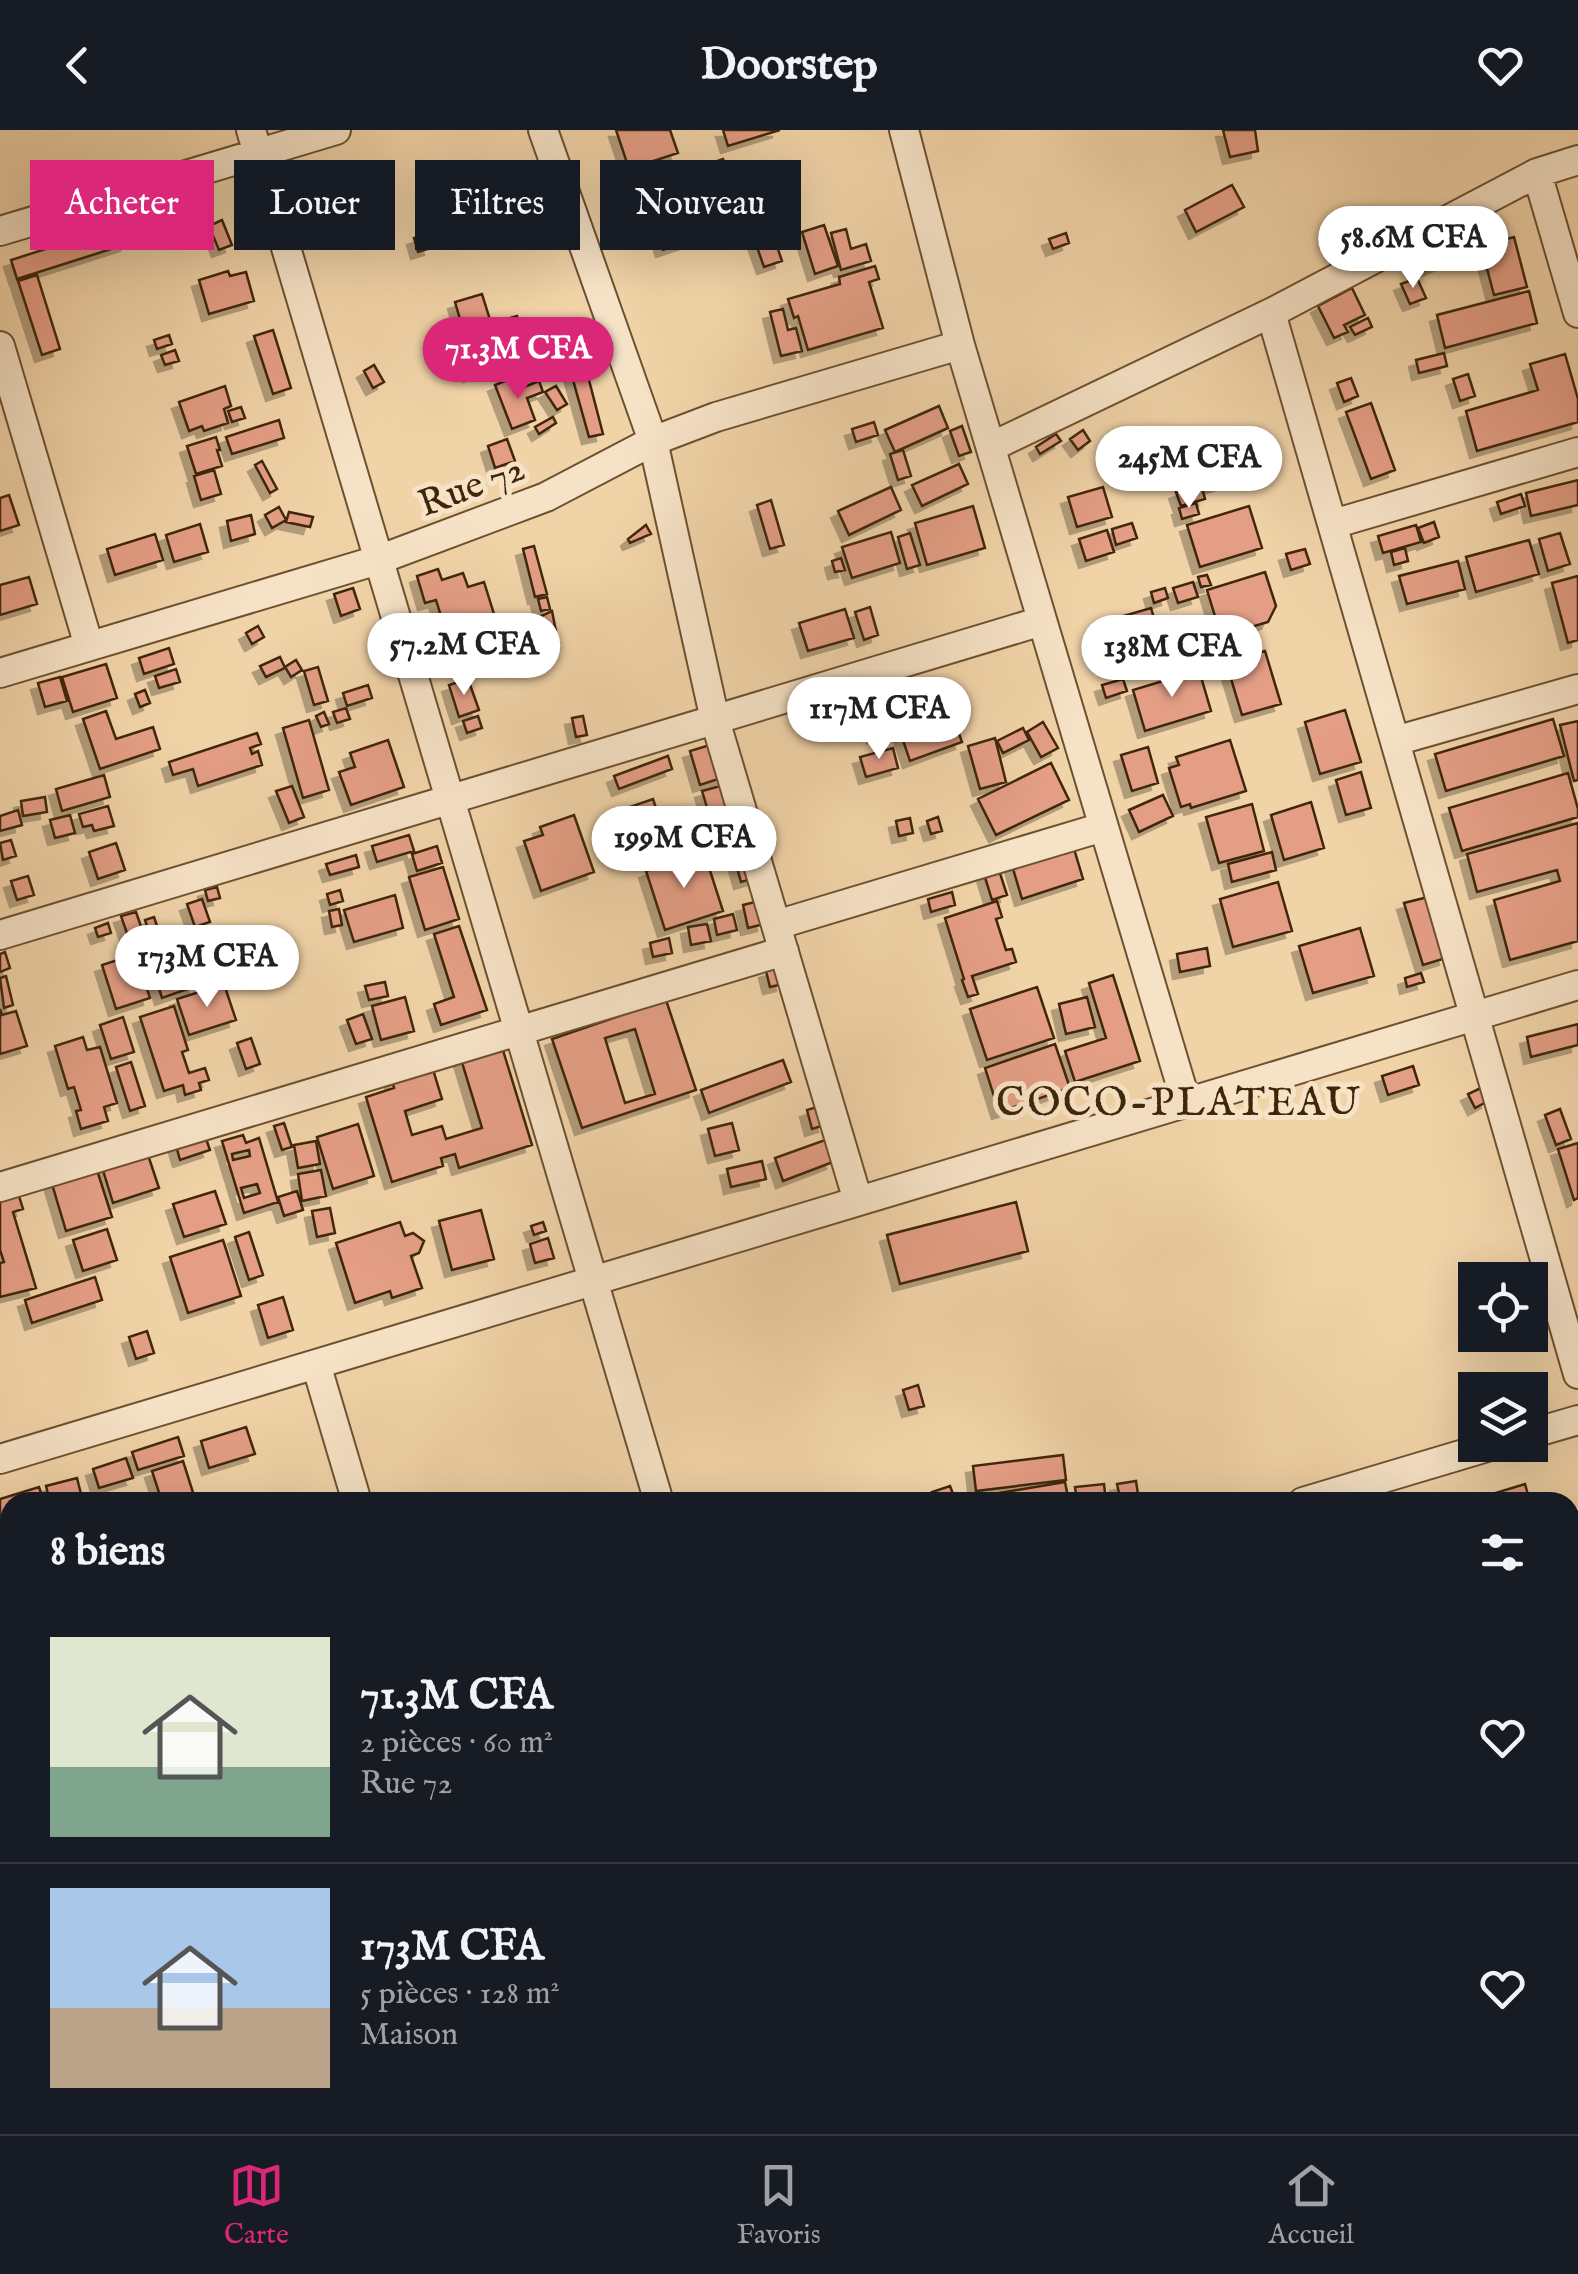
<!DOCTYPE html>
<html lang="fr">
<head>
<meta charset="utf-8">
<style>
	:root { --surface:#171b24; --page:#242831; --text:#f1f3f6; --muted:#9ea1a6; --line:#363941; --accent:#db2777 }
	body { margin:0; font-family:"IM FELL English",serif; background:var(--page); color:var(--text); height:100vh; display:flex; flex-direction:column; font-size:38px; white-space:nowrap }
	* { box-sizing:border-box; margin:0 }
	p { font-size:32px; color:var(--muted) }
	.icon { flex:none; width:55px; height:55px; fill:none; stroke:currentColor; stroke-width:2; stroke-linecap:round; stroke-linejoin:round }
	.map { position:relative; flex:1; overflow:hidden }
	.sheet { position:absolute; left:0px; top:1362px; width:1580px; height:642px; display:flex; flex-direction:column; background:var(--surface); border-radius:30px 30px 0 0; box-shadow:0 10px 40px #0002 }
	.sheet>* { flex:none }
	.top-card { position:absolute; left:30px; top:30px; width:1000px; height:90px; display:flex; gap:20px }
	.buttons { position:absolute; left:1458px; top:1132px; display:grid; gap:20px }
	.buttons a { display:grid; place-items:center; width:90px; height:90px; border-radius:0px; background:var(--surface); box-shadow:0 10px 40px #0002; font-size:50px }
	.price { position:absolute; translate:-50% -85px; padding:0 22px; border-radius:35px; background:#fff; color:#222; font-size:32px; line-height:65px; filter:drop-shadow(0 2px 5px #0008) }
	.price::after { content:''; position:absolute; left:50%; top:60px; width:30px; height:22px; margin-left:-15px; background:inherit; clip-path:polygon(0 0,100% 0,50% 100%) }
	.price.on { background:var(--accent); color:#fff }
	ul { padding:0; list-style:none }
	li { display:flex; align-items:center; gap:30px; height:250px; padding:0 50px }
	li+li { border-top:2px solid var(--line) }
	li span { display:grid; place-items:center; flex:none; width:280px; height:200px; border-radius:0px; color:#555 }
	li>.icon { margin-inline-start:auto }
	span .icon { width:120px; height:120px; fill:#fffc; stroke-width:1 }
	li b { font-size:42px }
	h2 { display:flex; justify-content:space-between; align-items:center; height:120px; padding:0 50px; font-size:42px }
	.chip { padding:0 35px; border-radius:0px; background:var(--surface); box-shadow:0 10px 40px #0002; font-size:35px; line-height:90px }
	.chip.on { background:var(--accent); color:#fff }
	header { display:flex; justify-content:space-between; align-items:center; height:130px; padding:0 50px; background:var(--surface); font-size:45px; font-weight:800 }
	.dock { display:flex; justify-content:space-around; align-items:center; height:140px; border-top:2px solid var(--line); background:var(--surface); font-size:28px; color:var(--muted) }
	.dock a { display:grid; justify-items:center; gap:5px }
	.dock .on { color:var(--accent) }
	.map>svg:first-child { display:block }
	.building { fill:#e49e85; stroke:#3f2608; stroke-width:2.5; fill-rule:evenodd; filter:url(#shadow) }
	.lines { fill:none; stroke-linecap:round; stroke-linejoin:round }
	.minor-casing { stroke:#6c5130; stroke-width:32 }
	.minor { stroke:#f6e2c6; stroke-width:28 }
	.labels { text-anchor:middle; stroke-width:10; stroke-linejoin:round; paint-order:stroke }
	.street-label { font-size:38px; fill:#3f2608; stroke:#f6e2c6 }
	.neighbourhood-label { font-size:40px; letter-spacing:2.5px; fill:#3f2608; stroke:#f6e2c6 }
</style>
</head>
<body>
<header><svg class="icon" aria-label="back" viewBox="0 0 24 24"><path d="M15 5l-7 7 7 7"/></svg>Doorstep<svg class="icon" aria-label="heart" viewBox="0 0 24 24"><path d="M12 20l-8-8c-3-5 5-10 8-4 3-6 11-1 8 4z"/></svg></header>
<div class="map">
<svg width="1578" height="2004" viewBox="0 0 1578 2004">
	<defs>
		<filter id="shadow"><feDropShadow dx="-7" dy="7" stdDeviation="0" flood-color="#0004"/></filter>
	</defs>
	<rect width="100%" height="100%" fill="#f1d3a8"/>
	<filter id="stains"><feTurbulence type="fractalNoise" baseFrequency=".002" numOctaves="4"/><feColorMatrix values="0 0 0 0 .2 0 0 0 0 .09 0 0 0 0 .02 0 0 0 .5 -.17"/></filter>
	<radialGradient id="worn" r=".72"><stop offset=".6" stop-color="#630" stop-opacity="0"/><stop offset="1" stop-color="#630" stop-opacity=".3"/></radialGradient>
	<!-- building -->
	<path class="building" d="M616 0H670L678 23 629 39Z
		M723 0H780L728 16Z
		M1223 0H1255L1258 21 1230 27Z
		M723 29 732 53 671 73 674 82 734 62 744 93 663 120 649 77 662 73 655 52Z
		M645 37 648 49 615 60 611 48Z
		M1232 55 1244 77 1196 102 1185 80Z
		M634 62 641 81 622 87 615 68Z
		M222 90 232 115 219 120 209 96Z
		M768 90 782 131 764 137 750 97Z
		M121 95 127 114 17 149 11 130Z
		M824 95 838 136 815 144 802 102Z
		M846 99 851 119 866 114 871 131 841 140 831 103Z
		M1066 103 1069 113 1053 119 1049 109Z
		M427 104 431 118 418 122 414 108Z
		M1514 107 1527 157 1494 165 1481 116Z
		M1449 111 1456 127 1424 141 1417 126Z
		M875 136 879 149 869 152 883 198 808 220 798 186 794 188 788 169 840 154 839 147Z
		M228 141 230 146 246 142 254 171 209 184 199 150Z
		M37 145 60 219 42 225 18 151Z
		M1417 148 1426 168 1410 174 1401 154Z
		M1352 158 1365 185 1344 195 1348 202 1334 208 1318 176Z
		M1529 161 1537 193 1445 218 1437 185Z
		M482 164 491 193 517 186 522 205 469 220 455 172Z
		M783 179 788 200 796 198 802 221 781 226 770 182Z
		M1368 188 1372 197 1355 205 1350 197Z
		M273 200 291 258 273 264 254 206Z
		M563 202 567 209 547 217 544 210Z
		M169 205 172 214 157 219 154 210Z
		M540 210 543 218 522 228 518 221Z
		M175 220 179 231 165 235 161 225Z
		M501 221 505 234 470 245 466 232Z
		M1444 223 1447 236 1419 243 1416 230Z
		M1565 224 1578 269V292L1477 321 1466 281 1538 260 1530 234Z
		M583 227 603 304 589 307 568 232Z
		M374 235 384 252 373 258 364 241Z
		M1468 244 1475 266 1460 271 1453 249Z
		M1351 248 1358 266 1344 272 1337 253Z
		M510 249 514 261 539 251 543 262 527 268 535 290 512 299 495 255Z
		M225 256 231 276 224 279 228 293 204 301 202 296 189 301 179 272Z
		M556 256 567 274 557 280 545 262Z
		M1371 273 1395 340 1371 349 1346 282Z
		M939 276 948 298 895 322 885 300Z
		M241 277 245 288 232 292 228 281Z
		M553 287 556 293 539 304 535 297Z
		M279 290 284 308 232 324 226 307Z
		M874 292 878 305 856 312 852 299Z
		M962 296 971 322 959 326 950 301Z
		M1083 300 1090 311 1078 320 1070 309Z
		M1056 304 1061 311 1040 324 1036 317Z
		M216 307 220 320H217L222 336 196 344 187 316Z
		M507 309 515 331 495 338 488 316Z
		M903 320 911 346 898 350 890 324Z
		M1221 322 1230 351 1207 358 1199 329Z
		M262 331 277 359 270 363 255 335Z
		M959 334 968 354 922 376 912 355Z
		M214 340 221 364 201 370 194 346Z
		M1198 343 1205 369 1181 376 1176 362 1188 358 1185 347Z
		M1578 350V375L1531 386 1526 363Z
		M891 357 901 380 849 405 838 381Z
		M1103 357 1112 387 1077 397 1068 367Z
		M1521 364 1525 376 1501 384 1497 372Z
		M9 365 19 395 0 401V368Z
		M771 370 784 415 770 419 757 375Z
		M1196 373 1199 384 1182 389 1179 378Z
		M973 376 985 418 927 435 915 393Z
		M1249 376 1262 418 1200 437 1187 395Z
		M279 377 286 390 272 398 265 385Z
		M289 382 313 387 310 397 286 392Z
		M251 385 255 404 231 411 227 391Z
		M1434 392 1439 407 1424 413 1418 398Z
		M1132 393 1137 408 1116 415 1112 399Z
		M200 394 208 422 174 432 166 405Z
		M646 395 651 404 630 413 628 409Z
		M1416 395 1421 412 1383 423 1378 406Z
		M1107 400 1114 422 1086 431 1079 409Z
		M891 402 900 433 852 448 842 417Z
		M910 403 920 435 907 439 898 407Z
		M1560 403 1570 434 1548 441 1539 409Z
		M155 404 163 430 115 445 107 419Z
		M1529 410 1539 444 1476 462 1466 427Z
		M534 416 547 464 535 467 523 419Z
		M1405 418 1408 431 1394 435 1391 422Z
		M1305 419 1310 434 1291 440 1286 424Z
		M841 428 845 440 835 442 832 431Z
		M1458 431 1465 459 1407 474 1399 446Z
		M438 439 442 450 463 443 468 457 484 452 498 497 449 512 436 470 425 473 417 446Z
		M1265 442 1276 476 1268 492 1221 506 1207 460Z
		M1207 445 1211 455 1201 457 1198 447Z
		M1578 446V510L1568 513 1552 453Z
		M29 447 37 474 0 485V455Z
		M1193 452 1198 467 1178 473 1173 458Z
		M353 458 360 479 341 486 334 464Z
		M1165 458 1168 468 1154 473 1151 462Z
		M547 467 550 479 541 481 538 469Z
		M870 477 878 505 864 510 855 482Z
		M1151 478 1161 512 1110 528 1099 493Z
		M845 479 854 508 808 521 799 493Z
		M552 481 558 512 543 515 537 488Z
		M258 496 264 507 252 514 246 503Z
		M1212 505 1217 522 1182 533 1176 516Z
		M169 518 174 534 144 544 139 528Z
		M1265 521 1281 574 1242 585 1226 532Z
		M280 527 285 538 266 547 260 536Z
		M296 530 302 540 291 547 285 537Z
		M106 534 117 568 73 582 62 547Z
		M318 537 328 571 314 575 304 541Z
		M176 539 180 552 159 558 155 546Z
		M1199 540 1211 581 1145 601 1133 560Z
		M60 547 67 571 45 577 38 553Z
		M468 549 479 580 459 587 449 555Z
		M1123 549 1127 561 1106 568 1102 555Z
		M872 552 879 572 867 576 864 568 851 572 847 559Z
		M368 555 372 568 347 576 343 563Z
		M145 560 150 573 140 577 135 564Z
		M845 561 850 578 840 581 834 564Z
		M946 568 962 612 910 631 895 587Z
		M346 578 350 589 337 593 333 582Z
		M1345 580 1361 632 1320 644 1305 592Z
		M106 581 116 609 153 597 160 619 100 639 83 589Z
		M883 581 889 602 874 606 868 585Z
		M324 582 329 594 321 597 316 586Z
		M478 586 482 598 467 603 463 591Z
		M583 586 587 605 576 607 572 588Z
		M1553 589 1564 626 1446 661 1435 624Z
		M309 590 329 660 303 668 283 598Z
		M1578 591V650L1574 651 1560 595Z
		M1043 592 1058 618 1041 627 1027 602Z
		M1023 598 1029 610 1003 623 997 611Z
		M257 603 261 614 250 618 252 624 258 621 262 635 198 656 193 639 173 645 169 632Z
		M995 608 1006 652 980 659 968 616Z
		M388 610 404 657 351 675 339 642 355 637 350 623Z
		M1230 610 1246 661 1191 678 1190 674 1181 677 1169 638 1179 635 1176 627Z
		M713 614 740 700 716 707 702 661 721 656 718 649 700 655 690 621Z
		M1148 617 1158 653 1132 661 1121 625Z
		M893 618 898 638 866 647 860 627Z
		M668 626 672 639 619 659 614 646Z
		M1051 633 1069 670 996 705 978 669Z
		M1361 642 1371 678 1346 685 1336 650Z
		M1568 643 1578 679V687L1462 721 1449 678Z
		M104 645 110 667 62 681 56 659Z
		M292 656 304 687 289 693 276 661Z
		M1163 665 1173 686 1139 702 1129 680Z
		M45 667 47 682 23 686 21 671Z
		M653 669 661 694 675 689 681 710 636 725 621 680Z
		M1311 672 1324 718 1284 730 1271 685Z
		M1252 674 1264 721 1219 733 1206 687Z
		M108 676 114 696 94 701 92 695 83 697 79 684Z
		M18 680 22 695 0 701V686Z
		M70 685 75 703 55 708 50 690Z
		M574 685 594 742 541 761 524 711 543 705 540 697Z
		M938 687 942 701 931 704 927 691Z
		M910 688 913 703 899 706 896 691Z
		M1578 693V811L1510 830 1494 770 1560 751 1557 740 1477 762 1467 724Z
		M741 703 755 748 741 752 732 720 720 723 716 710Z
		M409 705 414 721 377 732 372 716Z
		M11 710 16 726 3 730 0 713Z
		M1072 712 1083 749 1022 769 1011 732Z
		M116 713 125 740 98 749 89 722Z
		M437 716 442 733 417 741 412 724Z
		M704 722 723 781 665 800 646 741Z
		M1272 722 1276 740 1232 752 1228 734Z
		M356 725 359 737 330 745 326 734Z
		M443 737 459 789 425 800 409 747Z
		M999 740 1007 765 992 770 984 744Z
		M28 746 34 765 17 770 11 751Z
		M1278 752 1292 801 1233 817 1220 769Z
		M217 757 220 768 208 771 205 760Z
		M340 760 343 771 330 775 327 764Z
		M952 762 955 775 931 782 928 769Z
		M395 765 403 798 354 812 344 780Z
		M1428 767 1446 828 1423 835 1404 773Z
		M202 769 210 792 195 797 187 774Z
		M759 771 764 794 748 798 743 775Z
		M997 771 1002 787 996 789 1006 820 1012 819 1016 832 972 846 978 864 968 867 962 850 964 849 945 788Z
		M339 779 342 795 332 797 329 781Z
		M136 782 145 808 130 812 121 786Z
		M733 784 737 800 717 805 714 789Z
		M154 787 158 799 149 802 145 790Z
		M108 793 111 803 98 807 95 798Z
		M707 794 711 811 691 815 688 797Z
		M459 796 487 880 441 895 434 874 454 867 434 804Z
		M1360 798 1374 846 1313 863 1299 816Z
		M212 803 216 815 203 819 200 807Z
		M669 808 672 823 653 827 650 813Z
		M1207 818 1210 836 1180 842 1177 824Z
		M5 822 10 838 0 842V824Z
		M136 824 150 868 116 879 102 835Z
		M779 837 783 854 770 857 766 841Z
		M190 838 196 856 162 868 156 849Z
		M1421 843 1424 852 1407 857 1405 848Z
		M1113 845 1140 931 1075 952 1065 921 1106 908 1089 853Z
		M6 846 13 875 4 878 0 848Z
		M385 852 388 866 369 870 365 856Z
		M224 854 236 890 189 905 177 869Z
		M1037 857 1054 908 987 930 970 879Z
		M405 867 414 901 381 910 372 876Z
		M1087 867 1095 897 1066 904 1059 874Z
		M666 870 696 960 582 998 552 909ZM635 899 655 964 625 973 605 908Z
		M174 876 188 920 182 922 189 943 205 938 209 950 199 953 201 960 185 965 183 955 164 961 140 887Z
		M0 879 2 885 16 881 27 916 0 924Z
		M363 884 372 909 356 914 347 890Z
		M123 887 134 922 111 929 100 895Z
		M1578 894V915L1531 927 1527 907Z
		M83 907 87 920 100 917 117 973 104 977 108 991 81 999 76 981 81 980 74 957 68 959 55 916Z
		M251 908 260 934 246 939 237 913Z
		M1055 914 1070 958 999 982 985 938Z
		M502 917 532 1015 459 1038 455 1024 441 1028 443 1036 392 1052 366 967 394 958 391 946 431 933 442 969 405 981 412 1005 442 996 446 1009 482 998 461 929Z
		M783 930 791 952 709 983 701 960Z
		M131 932 145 976 130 981 116 937Z
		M1413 936 1419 955 1388 965 1382 946Z
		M1481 958 1488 971 1475 978 1468 964Z
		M820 976 825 995 812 999 807 980Z
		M1560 979 1571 1009 1556 1015 1545 985Z
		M284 993 292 1017 282 1020 274 996Z
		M732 993 739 1020 715 1026 708 999Z
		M358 994 374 1046 333 1059 317 1007Z
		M204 1003 210 1020 180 1030 175 1012Z
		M243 1005 246 1013 259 1008 278 1072 244 1083 222 1011ZM249 1020 250 1026 233 1030 232 1024ZM257 1054 260 1063 244 1068 241 1058Z
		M825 1010 833 1032 783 1051 775 1028Z
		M316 1011 320 1034 298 1038 294 1015Z
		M1578 1013V1068L1574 1070 1558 1019Z
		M147 1022 159 1058 113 1073 102 1037Z
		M762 1031 766 1049 731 1057 727 1039Z
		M97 1040 112 1087 66 1101 52 1054Z
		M321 1040 326 1066 302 1071 298 1044Z
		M215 1061 226 1094 184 1107 173 1074Z
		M297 1061 303 1080 284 1086 278 1067Z
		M18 1063 23 1079 13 1082 36 1158 0 1167V1133L4 1132 0 1120V1069Z
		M1016 1072 1028 1121 900 1154 887 1105Z
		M330 1078 335 1103 317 1107 312 1081Z
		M481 1080 494 1129 452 1140 439 1091Z
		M400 1092 405 1106 413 1103 424 1111 419 1123 411 1126 422 1158 392 1168 390 1161 355 1173 336 1113Z
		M543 1092 546 1101 534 1105 531 1096Z
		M107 1099 117 1130 83 1141 73 1110Z
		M249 1102 263 1145 249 1150 235 1107Z
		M548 1108 554 1128 535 1133 530 1114Z
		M223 1110 241 1166 188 1183 170 1127Z
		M95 1147 102 1170 32 1193 25 1170Z
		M283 1167 293 1200 268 1208 258 1175Z
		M147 1201 154 1223 136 1229 129 1207Z
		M918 1255 924 1276 909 1280 903 1260Z
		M246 1297 255 1324 209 1338 201 1311Z
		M178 1307 184 1326 138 1340 132 1322Z
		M1063 1325 1066 1350 976 1361 973 1336Z
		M126 1328 133 1348 99 1358 93 1339Z
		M183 1331 196 1372H162L152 1341Z
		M77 1348 83 1372H50L46 1356Z
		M1136 1351 1139 1371 1121 1372 1117 1354Z
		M1065 1352 1069 1372H976L975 1367Z
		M1104 1354 1106 1372H1077L1075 1357Z
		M1525 1354 1530 1372H1466Z
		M950 1356 956 1372H936L932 1362Z
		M39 1357 44 1372H10L8 1413 0 1386V1369Z
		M1570 1658 1576 1676H1578V1734L1570 1736Z
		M1578 1827V1852L1570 1834V1830Z
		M10 1829V1881L0 1884V1832Z
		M1578 1873V1920L1570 1923V1875Z
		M344 1995 348 2004H330L329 2001Z
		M412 1995H424L425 2000 445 1995H507L508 1997 483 2004H415Z
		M704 1995H752L754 2004H706Z
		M1072 1995H1111L1114 2004H1075Z
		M1267 1995H1324L1325 1998 1307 2004H1269Z
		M1344 1995H1366L1369 2004H1329L1328 2000Z
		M666 1996 669 2004H635Z"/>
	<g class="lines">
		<!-- minor casing -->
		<g class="minor-casing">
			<path id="minor" d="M251 0 659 1372
				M543 0 653 311 715 590 858 1071
				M904 0 960 215 1186 972
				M1537 43 1578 183
				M0 101 336 0
				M1271 183 1578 1244
				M0 216 89 516
				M991 317 1271 183 1537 43 1578 30
				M1333 394 1578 322
				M0 543 378 430 546 367 653 311 716 287 960 215
				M1395 611 1578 559
				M776 795 1103 697
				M0 805 1042 491
				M0 1057 784 821
				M316 1234 357 1372
				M1530 1304 1578 1290
				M0 1329 1578 855
				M1303 1372 1494 1315
				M0 1542 10 1576
				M1570 1563 1578 1561
				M0 1764 10 1761
				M1570 1811 1578 1809
				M232 1995 235 2004
				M542 1995 545 2004
				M844 1995 846 2004
				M1165 1995 1168 2004
				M1479 1995 1481 2004
				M103 2004 133 1995
				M928 2004 958 1995"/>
		</g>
		<!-- minor -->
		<use href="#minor" class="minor"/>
	</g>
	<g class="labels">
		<!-- street labels -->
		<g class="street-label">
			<text transform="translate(471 355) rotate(-21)" y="13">Rue 72</text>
		</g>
		<!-- neighbourhood labels -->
		<g class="neighbourhood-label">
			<text x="1179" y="985">COCO-PLATEAU</text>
		</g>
	</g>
	<rect width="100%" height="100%" filter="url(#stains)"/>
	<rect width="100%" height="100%" fill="url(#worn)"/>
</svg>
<div class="buttons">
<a><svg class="icon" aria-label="locate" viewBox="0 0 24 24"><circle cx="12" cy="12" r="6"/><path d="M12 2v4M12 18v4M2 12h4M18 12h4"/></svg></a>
<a><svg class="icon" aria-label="layers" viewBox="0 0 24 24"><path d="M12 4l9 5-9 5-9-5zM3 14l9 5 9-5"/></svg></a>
</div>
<b class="price" style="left:1413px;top:161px">58.6M CFA</b>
<b class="price on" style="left:518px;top:272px">71.3M CFA</b>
<b class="price" style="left:1189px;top:381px">245M CFA</b>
<b class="price" style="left:464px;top:568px">57.2M CFA</b>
<b class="price" style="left:1172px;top:570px">138M CFA</b>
<b class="price" style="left:879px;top:632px">117M CFA</b>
<b class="price" style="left:684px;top:761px">199M CFA</b>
<b class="price" style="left:207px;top:880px">173M CFA</b>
<div class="top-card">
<a class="chip on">Acheter</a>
<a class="chip">Louer</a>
<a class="chip">Filtres</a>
<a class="chip">Nouveau</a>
</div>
<section class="sheet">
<h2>8 biens<svg class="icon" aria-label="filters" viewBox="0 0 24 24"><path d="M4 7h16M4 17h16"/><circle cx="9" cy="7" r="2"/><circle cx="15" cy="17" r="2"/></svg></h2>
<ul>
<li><span style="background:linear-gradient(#dfe7d0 65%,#7fa58c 0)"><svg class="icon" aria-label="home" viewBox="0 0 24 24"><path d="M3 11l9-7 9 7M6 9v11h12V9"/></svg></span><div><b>71.3M CFA</b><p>2 pièces · 60 m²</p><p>Rue 72</p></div><svg class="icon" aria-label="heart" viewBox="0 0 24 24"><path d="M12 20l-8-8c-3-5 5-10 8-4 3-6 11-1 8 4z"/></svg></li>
<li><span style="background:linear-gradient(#a9c7e8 60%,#b9a48a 0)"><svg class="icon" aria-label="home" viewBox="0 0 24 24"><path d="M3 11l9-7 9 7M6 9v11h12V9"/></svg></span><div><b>173M CFA</b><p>5 pièces · 128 m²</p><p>Maison</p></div><svg class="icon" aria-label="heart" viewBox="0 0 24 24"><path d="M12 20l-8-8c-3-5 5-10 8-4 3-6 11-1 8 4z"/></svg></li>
</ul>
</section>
</div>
<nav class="dock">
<a class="on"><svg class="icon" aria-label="map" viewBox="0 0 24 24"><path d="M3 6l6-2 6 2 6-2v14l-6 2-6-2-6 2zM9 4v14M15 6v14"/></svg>Carte</a>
<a><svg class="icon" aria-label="saved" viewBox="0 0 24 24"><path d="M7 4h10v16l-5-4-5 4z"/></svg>Favoris</a>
<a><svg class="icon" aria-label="home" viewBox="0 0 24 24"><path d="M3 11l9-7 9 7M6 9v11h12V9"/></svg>Accueil</a>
</nav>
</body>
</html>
